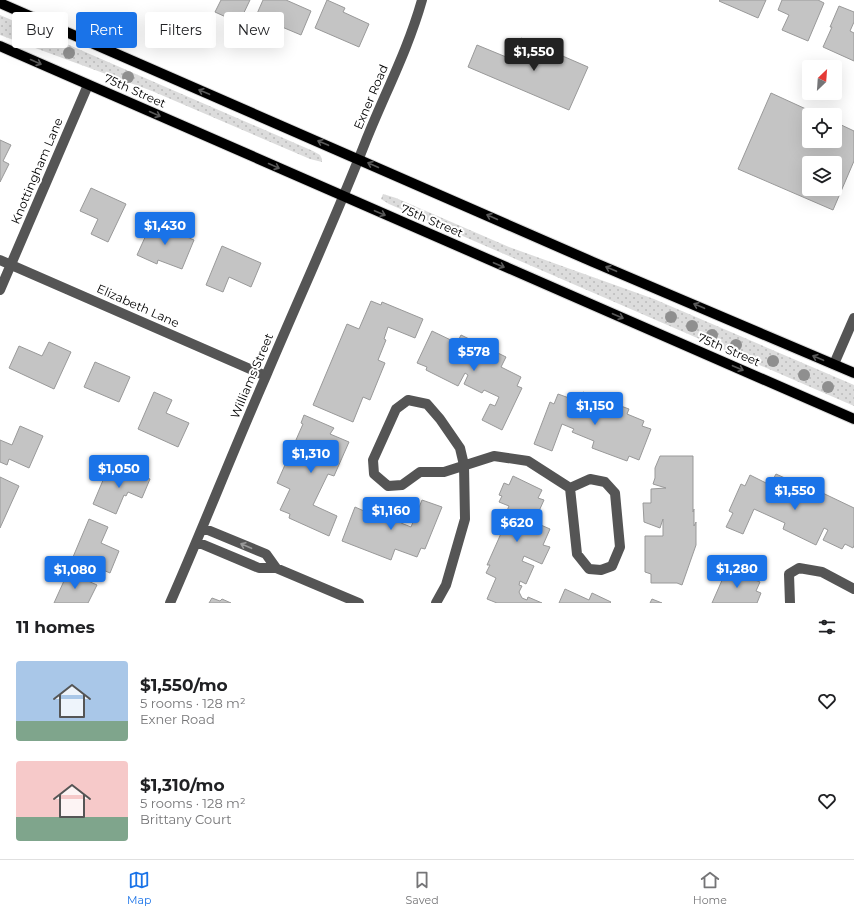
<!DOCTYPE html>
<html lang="en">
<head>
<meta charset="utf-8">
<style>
	:root { --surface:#fff; --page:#f6f6f6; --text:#202124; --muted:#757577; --line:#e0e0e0; --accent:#1a73e8 }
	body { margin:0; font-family:Montserrat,sans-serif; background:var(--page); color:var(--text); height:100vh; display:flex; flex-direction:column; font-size:15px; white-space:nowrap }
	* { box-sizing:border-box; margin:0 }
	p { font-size:13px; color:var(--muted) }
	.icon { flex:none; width:22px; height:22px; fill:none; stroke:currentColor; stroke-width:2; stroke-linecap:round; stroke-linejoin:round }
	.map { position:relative; height:603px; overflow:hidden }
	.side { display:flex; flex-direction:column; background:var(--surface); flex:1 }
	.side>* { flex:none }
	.hud { position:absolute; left:12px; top:12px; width:400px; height:36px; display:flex; gap:8px }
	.needle { width:26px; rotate:25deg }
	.tools { position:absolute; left:802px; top:60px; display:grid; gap:8px }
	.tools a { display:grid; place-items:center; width:40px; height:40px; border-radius:4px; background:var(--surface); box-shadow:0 4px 16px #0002; font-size:20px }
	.price { position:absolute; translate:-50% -34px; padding:0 9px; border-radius:4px; background:var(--accent); color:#fff; font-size:13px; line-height:26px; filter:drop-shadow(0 1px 2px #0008) }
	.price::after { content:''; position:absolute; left:50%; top:24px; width:12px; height:9px; margin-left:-6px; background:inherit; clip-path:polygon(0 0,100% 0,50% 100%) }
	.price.active { background:#222; color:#fff }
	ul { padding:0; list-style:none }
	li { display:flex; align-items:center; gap:12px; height:100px; padding:0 16px }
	li span { display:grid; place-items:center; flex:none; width:112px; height:80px; border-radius:4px; color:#555 }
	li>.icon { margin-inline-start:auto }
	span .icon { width:48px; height:48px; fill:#fffc; stroke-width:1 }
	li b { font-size:17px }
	h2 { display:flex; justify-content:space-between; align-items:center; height:48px; padding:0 16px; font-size:17px }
	.tag { padding:0 14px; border-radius:4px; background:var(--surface); box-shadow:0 4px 16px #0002; font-size:14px; line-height:36px }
	.tag.active { background:var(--accent); color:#fff }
	.menu { display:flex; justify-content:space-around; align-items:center; height:56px; border-top:1px solid var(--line); background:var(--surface); font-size:11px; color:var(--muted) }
	.menu a { display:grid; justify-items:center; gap:2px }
	.menu .active { color:var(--accent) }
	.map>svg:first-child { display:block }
	.grass { fill:url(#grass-dots) }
	.building { fill:#c4c4c4; stroke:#999; fill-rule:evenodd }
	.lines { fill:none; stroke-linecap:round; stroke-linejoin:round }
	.major-casing { stroke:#dbdbdb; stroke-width:12 }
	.minor { stroke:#555; stroke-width:10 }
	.major { stroke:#000; stroke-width:10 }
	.tree { fill:#8f8f8f }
	.oneway { stroke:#595959 }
	.oneway2 { stroke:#999 }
	.labels { text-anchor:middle; stroke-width:4; stroke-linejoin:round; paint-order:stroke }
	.street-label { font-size:12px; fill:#000; stroke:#fff }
</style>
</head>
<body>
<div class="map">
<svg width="854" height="603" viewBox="0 0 854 603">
	<defs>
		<pattern id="grass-dots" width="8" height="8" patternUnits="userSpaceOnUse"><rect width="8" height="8" fill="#dcdcdc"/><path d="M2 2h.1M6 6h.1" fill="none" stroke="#bbb" stroke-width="1.8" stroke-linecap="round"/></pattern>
	</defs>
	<rect width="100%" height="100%" fill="#fff"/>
	<!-- grass -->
	<path class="grass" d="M0 15 313 151 320 155 322 159V162L310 159 152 91 0 35Z
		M383 194 396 198 509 247 654 299 854 385V406L389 204 381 199Z"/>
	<!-- building -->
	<path class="building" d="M221 0H250L239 23 215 12Z
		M263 0H286L311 11 301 35 256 16Z
		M327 0 345 8 343 12 369 24 359 47 315 28Z
		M720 0H766L758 18 719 1Z
		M782 0H818L824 3 808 41 782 30 789 15 778 10Z
		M839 6 854 12V22L850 31 854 33V61L823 47 832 27H830Z
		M521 38 588 67 569 110 468 67 477 45 511 59Z
		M771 93 819 115H809V141H835V122L854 131V161L833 210 738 169ZM809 163H835V189H809Z
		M0 140 11 145 3 161 9 164 0 182Z
		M91 188 126 204 108 242 91 234 98 219 80 211Z
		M152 222 194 240 182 269 158 260 157 264 137 255Z
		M222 246 261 263 251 287 229 277 223 292 206 285Z
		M371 301 381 305 382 302 423 319 415 338 388 327 384 339 386 340 378 360 385 363 370 400 363 397 353 422 313 405 347 324 359 329Z
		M432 331 457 343 461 335 506 357 501 367 521 377 517 386 522 388 502 430 482 420 490 404 495 406 499 397 484 390 482 393 464 384 468 375 465 373 458 386 426 370 427 367 417 363Z
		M49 342 71 352 54 389 9 368 19 346 42 356Z
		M95 362 130 377 119 402 84 387Z
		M154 392 172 400 166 413 189 423 178 447 138 429Z
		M583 392 629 409 627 414 644 421 642 426 651 429 639 460 629 456 627 461 592 448 594 441 572 432 574 429 562 424 552 451 534 444 550 402 554 404 558 394 580 402Z
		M304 415 334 428 330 434 349 442 334 476 328 474 313 505 337 516 329 536 289 518 290 514 280 510 290 489 277 483 303 424 301 423Z
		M20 426 43 436 29 468 9 459 7 465 0 462V440L12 445Z
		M660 456H693V512L694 509V526L696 522V545L682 585 677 583H651V574L645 572V536H663V519L660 528 644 522 643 503H651V489L666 488 653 484 655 478V468Z
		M109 466 132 475 133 472 150 479 142 498 128 492 126 496 124 495 116 514 93 504Z
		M776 474 807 488 808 486 854 508V545L853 548 845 544 842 549 823 540 828 530 824 528 816 545 783 529 785 523 754 509 743 534 726 527 733 513 729 511 741 484 745 486 750 475 770 485Z
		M513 476 542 490 538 498 544 500 534 522 550 529 543 545 550 547 542 564 524 556 522 561 534 566 526 584 520 581 519 585 522 586 519 592 522 598 527 600 528 597 542 603H497L487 599 496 578 486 573 490 565H487L503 529 500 527 509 506 499 502 502 496 499 495 504 483 509 485Z
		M0 477 19 486 0 528Z
		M422 500 442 507 425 549 421 548 417 557 395 549 391 560 342 541 355 507 364 511 366 505 402 519 401 523 411 527Z
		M89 519 108 527 101 543 119 551 110 573 73 557Z
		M727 569 760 582 756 591 761 593 757 603H712Z
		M68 572 97 585 88 603H54Z
		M565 589 589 600 592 593 611 602 610 603H559Z
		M212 598 220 601 222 599 231 603H209Z
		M652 599 662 603H650Z"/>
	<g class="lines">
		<!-- major casing -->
		<g class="major-casing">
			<path id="major" d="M0 3 593 262 854 373
				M0 46 854 419"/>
		</g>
		<!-- minor -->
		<path class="minor" d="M0 260 266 376
			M0 290 88 85
			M834 364 854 318
			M203 528 266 554 276 568
			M197 542 259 568H276L359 603
			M170 603C203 528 233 451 266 376 299 298 334 222 365 143 384 95 408 50 422 0
			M436 603 446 585 465 519 464 465 460 448 440 419 427 404 408 400 396 409 373 460 374 474 388 486 402 485 420 472H444L494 456 528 461 570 488 590 479 605 482 615 493 620 547 612 566 601 570 589 569 577 554 570 488
			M790 603 789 574 799 568 822 572 854 589"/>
		<!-- major -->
		<use href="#major" class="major"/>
	</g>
	<!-- trees -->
	<g class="tree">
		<circle cx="32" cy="40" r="6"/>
		<circle cx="69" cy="53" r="6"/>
		<circle cx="128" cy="77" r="6"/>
		<circle cx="671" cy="317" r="6"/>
		<circle cx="692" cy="326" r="6"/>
		<circle cx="712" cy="335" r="6"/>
		<circle cx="736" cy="345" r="6"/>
		<circle cx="773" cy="361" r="6"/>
		<circle cx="804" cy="375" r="6"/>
		<circle cx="828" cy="387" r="6"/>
	</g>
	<!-- one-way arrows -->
	<defs><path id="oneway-shaft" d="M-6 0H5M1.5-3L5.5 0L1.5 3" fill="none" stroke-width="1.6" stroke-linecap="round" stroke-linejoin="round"/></defs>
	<g class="oneway">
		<use href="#oneway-shaft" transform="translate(36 62) rotate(24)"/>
		<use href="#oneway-shaft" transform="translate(204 92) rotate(-157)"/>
		<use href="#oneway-shaft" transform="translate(155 114) rotate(24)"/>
		<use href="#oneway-shaft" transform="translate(323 143) rotate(-157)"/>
		<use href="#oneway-shaft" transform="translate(373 165) rotate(-156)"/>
		<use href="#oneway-shaft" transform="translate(274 166) rotate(24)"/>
		<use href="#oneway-shaft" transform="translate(380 213) rotate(23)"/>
		<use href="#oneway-shaft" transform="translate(492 217) rotate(-156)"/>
		<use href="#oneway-shaft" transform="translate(499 265) rotate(23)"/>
		<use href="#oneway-shaft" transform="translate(611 269) rotate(-157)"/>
		<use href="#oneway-shaft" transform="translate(699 306) rotate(-157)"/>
		<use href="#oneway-shaft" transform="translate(618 316) rotate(23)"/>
		<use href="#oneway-shaft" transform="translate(818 358) rotate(-157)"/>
		<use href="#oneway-shaft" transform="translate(738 368) rotate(23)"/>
	</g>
	<use class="oneway2" href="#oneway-shaft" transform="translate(246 546) rotate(-157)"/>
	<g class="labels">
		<!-- street labels -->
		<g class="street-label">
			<text transform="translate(135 91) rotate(24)" y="4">75th Street</text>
			<text transform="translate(371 97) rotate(-67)" y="4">Exner Road</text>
			<text transform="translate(37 171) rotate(-67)" y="4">Knottingham Lane</text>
			<text transform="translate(432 221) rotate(23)" y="4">75th Street</text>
			<text transform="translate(138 306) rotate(24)" y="4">Elizabeth Lane</text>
			<text transform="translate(729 350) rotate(23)" y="4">75th Street</text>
			<text transform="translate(252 376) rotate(-67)" y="4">Williams Street</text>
		</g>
	</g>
</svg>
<div class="tools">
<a><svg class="needle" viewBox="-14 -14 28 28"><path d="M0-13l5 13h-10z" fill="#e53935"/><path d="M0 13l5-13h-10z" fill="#757577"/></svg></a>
<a><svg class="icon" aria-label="locate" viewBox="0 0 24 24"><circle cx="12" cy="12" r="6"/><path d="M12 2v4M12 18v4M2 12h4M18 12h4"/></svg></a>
<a><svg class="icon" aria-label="layers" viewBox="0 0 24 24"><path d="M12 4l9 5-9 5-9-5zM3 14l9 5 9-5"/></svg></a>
</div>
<b class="price active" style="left:534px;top:72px">$1,550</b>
<b class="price" style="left:165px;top:246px">$1,430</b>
<b class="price" style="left:474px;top:372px">$578</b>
<b class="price" style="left:595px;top:426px">$1,150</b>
<b class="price" style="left:311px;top:474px">$1,310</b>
<b class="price" style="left:119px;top:489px">$1,050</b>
<b class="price" style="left:795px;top:511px">$1,550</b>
<b class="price" style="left:391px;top:531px">$1,160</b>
<b class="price" style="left:517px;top:543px">$620</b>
<b class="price" style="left:737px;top:589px">$1,280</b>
<b class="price" style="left:75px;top:590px">$1,080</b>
<div class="hud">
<a class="tag">Buy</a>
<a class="tag active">Rent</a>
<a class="tag">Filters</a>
<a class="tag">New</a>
</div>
</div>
<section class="side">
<h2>11 homes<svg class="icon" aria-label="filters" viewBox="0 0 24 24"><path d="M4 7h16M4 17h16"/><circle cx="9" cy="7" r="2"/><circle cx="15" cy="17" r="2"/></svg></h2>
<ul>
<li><span style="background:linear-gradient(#a9c7e8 75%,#7fa58c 0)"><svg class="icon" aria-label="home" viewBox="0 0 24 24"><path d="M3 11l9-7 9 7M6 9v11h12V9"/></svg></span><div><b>$1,550/mo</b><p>5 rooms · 128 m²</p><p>Exner Road</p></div><svg class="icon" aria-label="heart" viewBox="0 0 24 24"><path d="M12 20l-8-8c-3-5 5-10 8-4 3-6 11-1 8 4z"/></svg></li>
<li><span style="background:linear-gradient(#f6c9c9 70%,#7fa58c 0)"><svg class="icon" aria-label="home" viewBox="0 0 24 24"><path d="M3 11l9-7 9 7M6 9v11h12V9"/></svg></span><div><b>$1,310/mo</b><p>5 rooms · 128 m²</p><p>Brittany Court</p></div><svg class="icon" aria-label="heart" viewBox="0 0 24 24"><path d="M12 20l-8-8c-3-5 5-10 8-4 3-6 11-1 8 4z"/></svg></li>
</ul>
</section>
<nav class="menu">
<a class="active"><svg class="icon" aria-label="map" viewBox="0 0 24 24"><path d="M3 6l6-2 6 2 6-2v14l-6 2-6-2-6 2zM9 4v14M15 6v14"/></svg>Map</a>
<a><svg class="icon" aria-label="saved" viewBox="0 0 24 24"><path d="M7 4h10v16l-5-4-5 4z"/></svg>Saved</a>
<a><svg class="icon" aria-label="home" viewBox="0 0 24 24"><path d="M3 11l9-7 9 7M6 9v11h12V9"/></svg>Home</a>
</nav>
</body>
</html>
